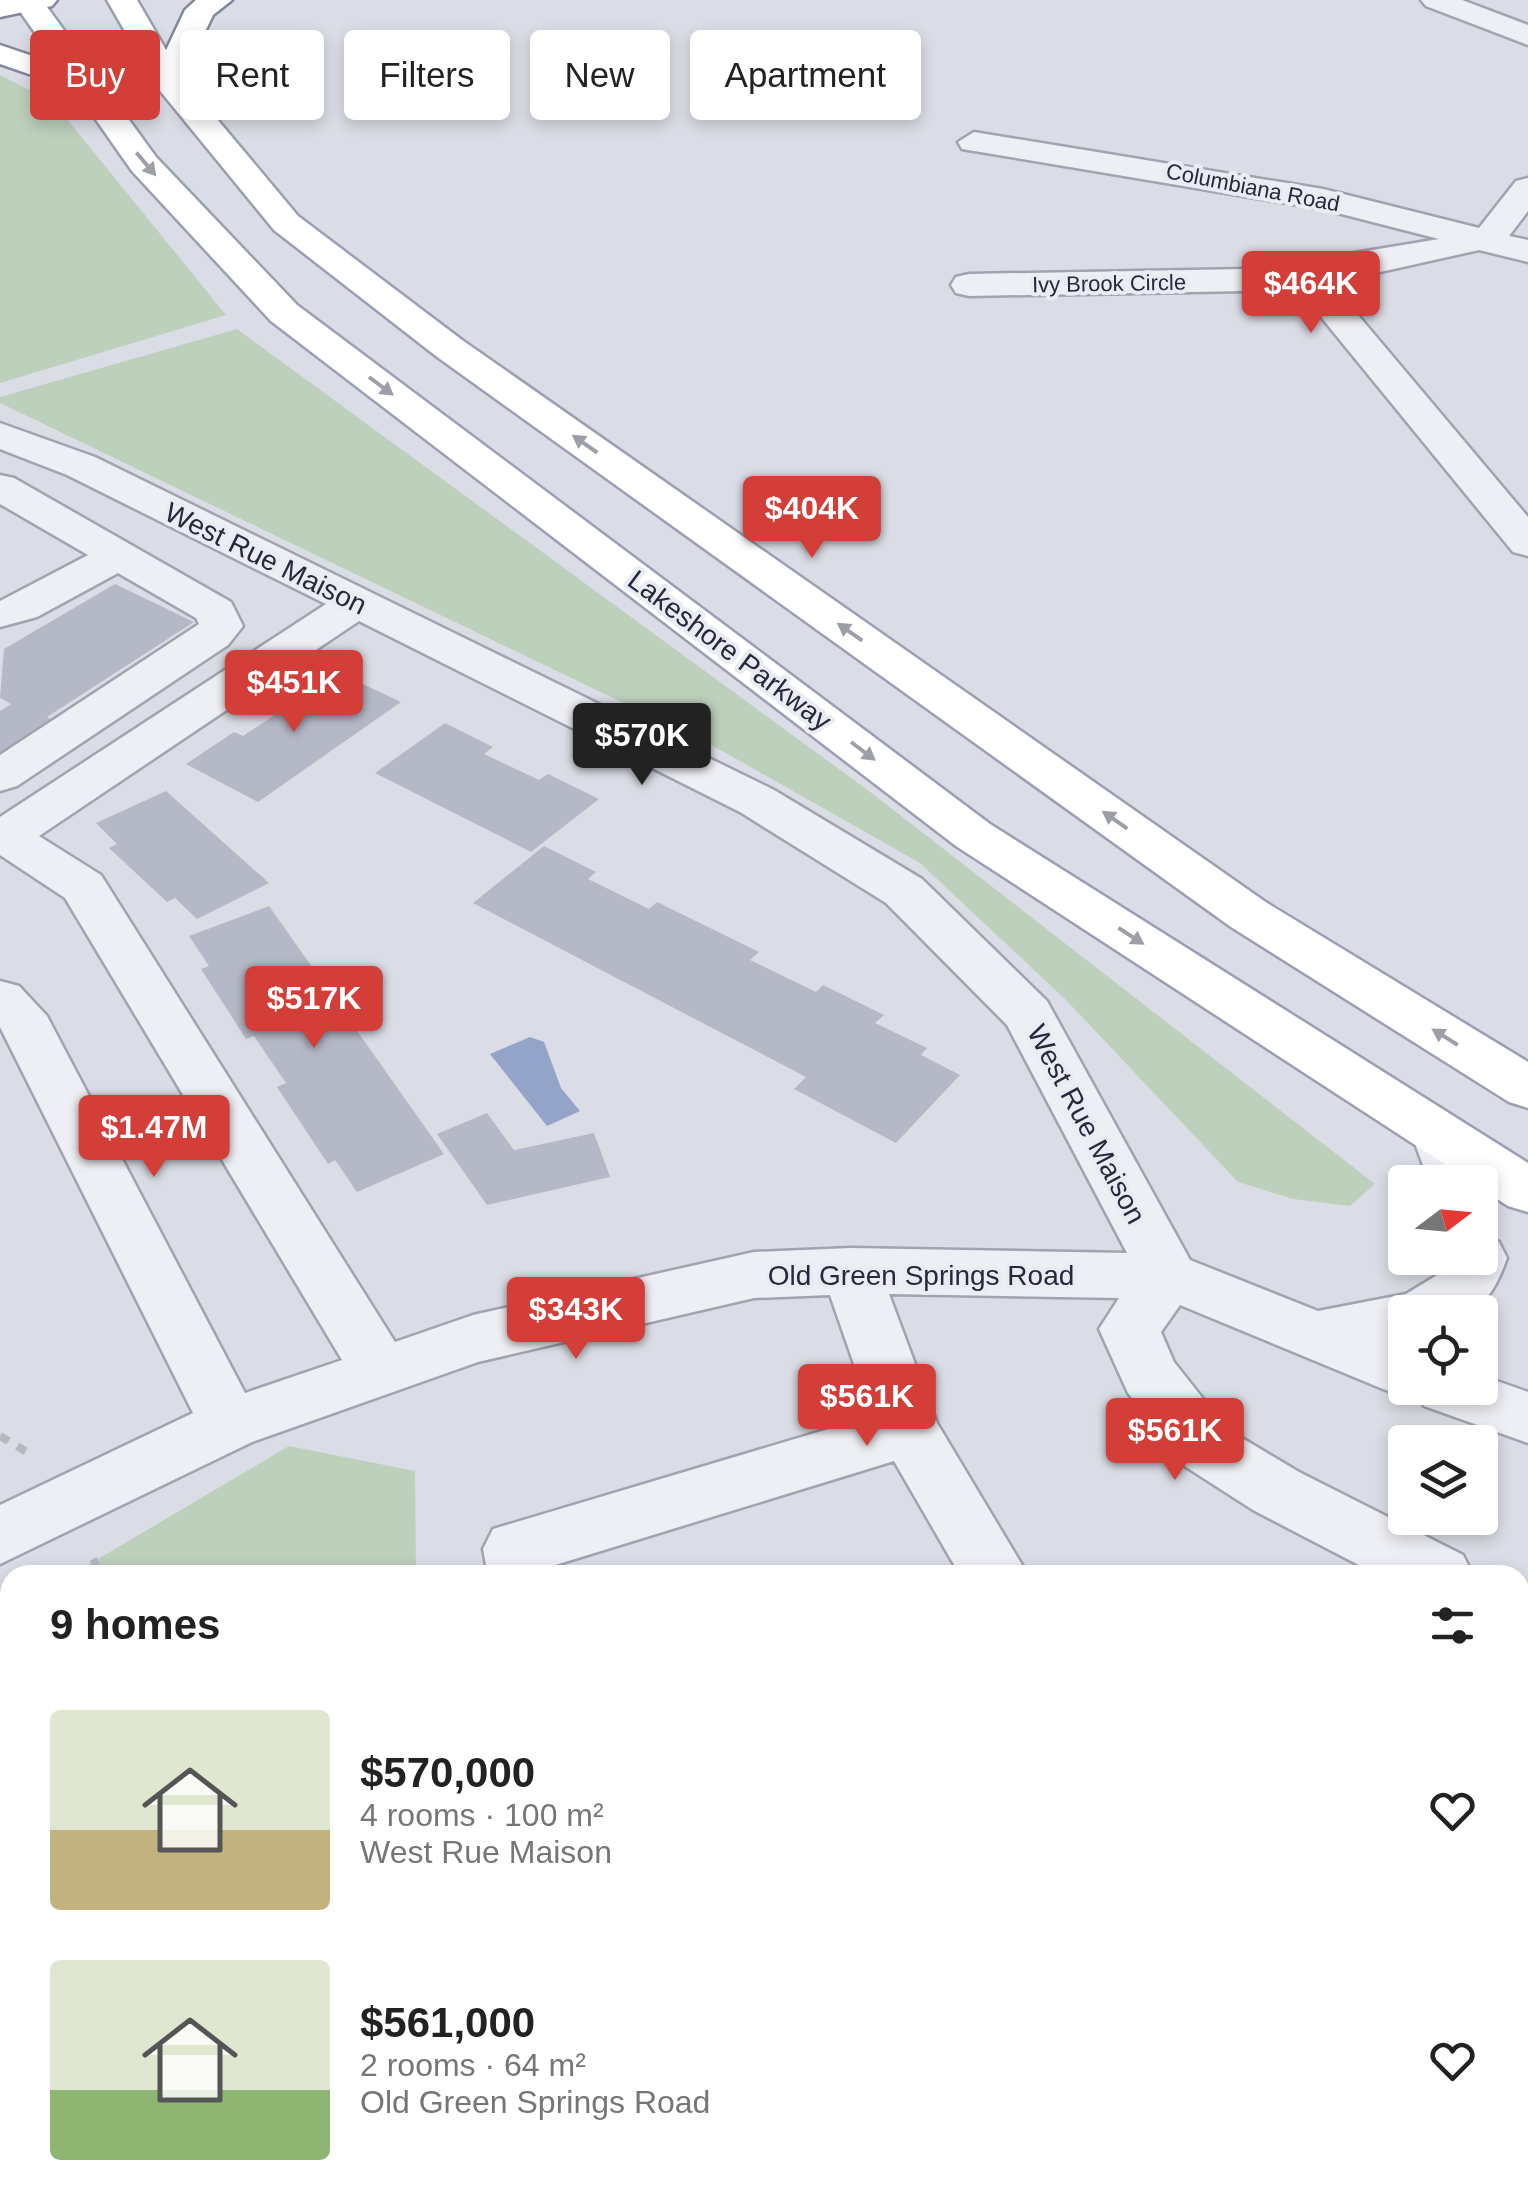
<!DOCTYPE html>
<html lang="en">
<head>
<meta charset="utf-8">
<style>
	:root { --surface:#fff; --page:#f2f2f2; --text:#222; --muted:#767676; --accent:#d33e38 }
	body { margin:0; font-family:Helvetica,sans-serif; background:var(--page); color:var(--text); height:100vh; display:flex; flex-direction:column; font-size:38px; white-space:nowrap }
	* { box-sizing:border-box; margin:0 }
	p { font-size:32px; color:var(--muted) }
	.icon { flex:none; width:55px; height:55px; fill:none; stroke:currentColor; stroke-width:2; stroke-linecap:round; stroke-linejoin:round }
	.map { position:relative; flex:1; overflow:hidden }
	.panel { position:absolute; left:0px; top:1565px; width:1530px; height:640px; display:flex; flex-direction:column; background:var(--surface); border-radius:30px 30px 0 0; box-shadow:0 5px 15px #0003 }
	.panel>* { flex:none }
	.hud { position:absolute; left:30px; top:30px; width:1000px; height:90px; display:flex; gap:20px }
	.needle { width:65px; rotate:74deg }
	.fabs { position:absolute; left:1388px; top:1165px; display:grid; gap:20px }
	.fabs a { display:grid; place-items:center; width:110px; height:110px; border-radius:10px; background:var(--surface); box-shadow:0 5px 15px #0003; font-size:50px }
	.price { position:absolute; translate:-50% -85px; padding:0 22px; border-radius:10px; background:var(--accent); color:#fff; font-size:32px; line-height:65px; filter:drop-shadow(0 2px 5px #0008) }
	.price::after { content:''; position:absolute; left:50%; top:60px; width:30px; height:22px; margin-left:-15px; background:inherit; clip-path:polygon(0 0,100% 0,50% 100%) }
	.price.active { background:#222; color:#fff }
	ul { padding:0; list-style:none }
	li { display:flex; align-items:center; gap:30px; height:250px; padding:0 50px }
	li span { display:grid; place-items:center; flex:none; width:280px; height:200px; border-radius:10px; color:#555 }
	li>.icon { margin-inline-start:auto }
	span .icon { width:120px; height:120px; fill:#fffc; stroke-width:1 }
	li b { font-size:42px }
	h2 { display:flex; justify-content:space-between; align-items:center; height:120px; padding:0 50px; font-size:42px }
	.chip { padding:0 35px; border-radius:10px; background:var(--surface); box-shadow:0 5px 15px #0003; font-size:35px; line-height:90px }
	.chip.active { background:var(--accent); color:#fff }
	.map>svg:first-child { display:block }
	.green { fill:#bdd0bc }
	.water { fill:#94a3c8 }
	.building { fill:#b5b8c6 }
	.lines { fill:none; stroke-linecap:round; stroke-linejoin:round }
	.minor-casing { stroke:#a0a3b0; stroke-width:5 }
	.major-casing { stroke:#9a9fb2; stroke-width:5 }
	.highway-casing { stroke:#82879d; stroke-width:5 }
	.path { stroke:#b5b8c0; stroke-width:8; stroke-dasharray:10 10; stroke-linecap:butt }
	.minor { fill:#eeeff4; fill-rule:evenodd }
	.major { fill:#fff; fill-rule:evenodd }
	.highway { fill:#fff; fill-rule:evenodd }
	.oneway { fill:#9c9fa7 }
	.labels { text-anchor:middle; stroke-width:8; stroke-linejoin:round; paint-order:stroke }
	.far-street-label { font-size:22px; fill:#24293c; stroke:#eaecf4 }
	.street-label { font-size:28px; fill:#24293c; stroke:#eaecf4 }
</style>
</head>
<body>
<div class="map">
<svg width="1528" height="2205" viewBox="0 0 1528 2205">
	<rect width="100%" height="100%" fill="#dbdde6"/>
	<!-- green -->
	<path class="green" d="M0 75 53 102 226 315 0 383Z
		M237 329 869 791 1375 1184 1350 1206 1293 1199 1238 1182 1067 1001 920 863 717 748 0 403V397Z
		M289 1446 415 1471 416 1575H71Z
		M10 1611V1964L0 1962V1617Z
		M0 2168 10 2170V2195H115L157 2205H0Z
		M811 2195H1112L1126 2205H823Z"/>
	<!-- water -->
	<path class="water" d="M530 1037 544 1042 561 1088 580 1111 547 1126 490 1054Z
		M0 1962 10 1964V2170L0 2168Z
		M115 2195H810L823 2205H157Z"/>
	<!-- building -->
	<path class="building" d="M115 584 194 622 47 717 52 720 0 753V711L11 704 0 698 4 649Z
		M329 668 401 702 258 802 186 764 234 732 243 736 294 702 285 698Z
		M445 723 493 747 484 754 539 780 548 774 599 799 531 852 375 773Z
		M166 791 269 883 197 919 175 898 167 902 109 848 117 844 96 823Z
		M544 846 596 872 588 879 649 909 657 902 759 952 750 960 816 992 823 985 884 1015 875 1023 927 1048 921 1055 960 1075 896 1143 794 1089 806 1077 473 903Z
		M269 906 444 1154 357 1192 335 1160 328 1164 277 1087 286 1083 254 1036 246 1039 201 969 209 966 189 936Z
		M487 1113 514 1150 594 1133 610 1177 487 1205 437 1134Z
		M1524 1988 1528 2041 1520 2059V1989Z
		M1210 2195H1460L1455 2205H1225Z"/>
	<g class="lines">
		<!-- minor casing -->
		<g class="minor-casing">
			<path id="minor" d="M1421 0H1462L1528 25V45L1426 6Z
				M974 132 1323 189 1479 228 1516 181 1528 178V211L1509 236 1528 240V262L1479 250 1331 283 1528 517V556L1513 552 1299 290 969 296 956 293 951 285 956 277 969 274 1303 268 1336 256 1439 239 1322 209 962 149 958 142Z
				M0 423 95 457 774 790 922 879 1047 1001 1190 1260 1318 1311 1406 1294 1444 1271 1449 1258H1480V1236L1499 1242 1507 1258C1484 1322 1466 1312 1405 1312V1341L1396 1342 1405 1346V1388H1480V1375L1528 1392V1443L1424 1406 1417 1392 1405 1397 1383 1389 1180 1305 1161 1332 1174 1362 1227 1429 1299 1472 1463 1555 1473 1575H1378L1253 1510 1183 1465 1128 1393 1099 1329 1119 1298 889 1294 937 1423 1028 1575H960L894 1461 552 1566 554 1575H488L483 1549 493 1529 872 1416 830 1295 754 1298 478 1362 252 1442 0 1564V1505L193 1413 0 1027V981L19 986 47 1016 245 1393 342 1360 65 898 0 855V817L326 604 67 475 0 449ZM359 621 740 812 886 903 1007 1025 1127 1253 851 1248 754 1252 473 1315 395 1342 101 875 39 836Z
				M0 475 14 478 231 602 243 626 228 645 17 786 0 791V755L199 624 196 618 118 573 37 617 0 627V601L88 555 0 504Z
				M1440 1115 1460 1121 1485 1182 1480 1192V1182H1429L1412 1135 1420 1121Z
				M1520 1587 1528 1590V1649L1520 1647Z
				M1520 1811 1528 1814V1883L1520 1880Z"/>
		</g>
		<!-- major casing -->
		<g class="major-casing">
			<path id="major" d="M12 0H42L156 157 297 305 990 824 1528 1163V1212L1508 1206 1480 1188V1182H1472L956 846 271 321 132 171Z
				M107 0H137L181 76 298 216 462 340 1267 903 1528 1062V1108L1509 1102 1231 927 436 356 274 230 157 87Z"/>
		</g>
		<!-- highway casing -->
		<g class="highway-casing">
			<path id="highway" d="M0 0H57L52 6 0 17Z
				M196 0H232L213 15 179 87H157L152 80 185 10Z
				M0 45 98 78 103 85 87 94 0 64Z"/>
		</g>
		<!-- path -->
		<path class="path" d="M0 1436 30 1454
			M93 1559 102 1575
			M0 2189 10 2151"/>
		<!-- minor -->
		<use href="#minor" class="minor"/>
		<!-- major -->
		<use href="#major" class="major"/>
		<!-- highway -->
		<use href="#highway" class="highway"/>
	</g>
	<!-- one-way arrows -->
	<defs><path id="oneway-solid" d="M-6-.8H1V-3.2L6.5 0L1 3.2V.8H-6Z" transform="scale(2.5)"/></defs>
	<g class="oneway">
		<use href="#oneway-solid" transform="translate(146 164) rotate(50)"/>
		<use href="#oneway-solid" transform="translate(381 386) rotate(37)"/>
		<use href="#oneway-solid" transform="translate(585 444) rotate(-145)"/>
		<use href="#oneway-solid" transform="translate(850 632) rotate(-145)"/>
		<use href="#oneway-solid" transform="translate(863 751) rotate(37)"/>
		<use href="#oneway-solid" transform="translate(1115 820) rotate(-145)"/>
		<use href="#oneway-solid" transform="translate(1131 936) rotate(33)"/>
		<use href="#oneway-solid" transform="translate(1445 1037) rotate(-148)"/>
	</g>
	<g class="labels">
		<!-- far-street labels -->
		<g class="far-street-label">
			<text transform="translate(1253 187) rotate(11)" y="8">Columbiana Road</text>
			<text transform="translate(1109 283) rotate(-1)" y="8">Ivy Brook Circle</text>
		</g>
		<!-- street labels -->
		<g class="street-label">
			<text transform="translate(266 558) rotate(26)" y="10">West Rue Maison</text>
			<text transform="translate(730 650) rotate(37)" y="10">Lakeshore Parkway</text>
			<text transform="translate(1087 1124) rotate(62)" y="10">West Rue Maison</text>
			<text x="921" y="1285">Old Green Springs Road</text>
		</g>
	</g>
</svg>
<div class="fabs">
<a><svg class="needle" viewBox="-14 -14 28 28"><path d="M0-13l5 13h-10z" fill="#e53935"/><path d="M0 13l5-13h-10z" fill="#767676"/></svg></a>
<a><svg class="icon" aria-label="locate" viewBox="0 0 24 24"><circle cx="12" cy="12" r="6"/><path d="M12 2v4M12 18v4M2 12h4M18 12h4"/></svg></a>
<a><svg class="icon" aria-label="layers" viewBox="0 0 24 24"><path d="M12 4l9 5-9 5-9-5zM3 14l9 5 9-5"/></svg></a>
</div>
<b class="price" style="left:1311px;top:336px">$464K</b>
<b class="price" style="left:812px;top:561px">$404K</b>
<b class="price" style="left:294px;top:735px">$451K</b>
<b class="price active" style="left:642px;top:788px">$570K</b>
<b class="price" style="left:314px;top:1051px">$517K</b>
<b class="price" style="left:154px;top:1180px">$1.47M</b>
<b class="price" style="left:576px;top:1362px">$343K</b>
<b class="price" style="left:867px;top:1449px">$561K</b>
<b class="price" style="left:1175px;top:1483px">$561K</b>
<div class="hud">
<a class="chip active">Buy</a>
<a class="chip">Rent</a>
<a class="chip">Filters</a>
<a class="chip">New</a>
<a class="chip">Apartment</a>
</div>
<section class="panel">
<h2>9 homes<svg class="icon" aria-label="filters" viewBox="0 0 24 24"><path d="M4 7h16M4 17h16"/><circle cx="9" cy="7" r="2"/><circle cx="15" cy="17" r="2"/></svg></h2>
<ul>
<li><span style="background:linear-gradient(#dfe7d0 60%,#c2b280 0)"><svg class="icon" aria-label="home" viewBox="0 0 24 24"><path d="M3 11l9-7 9 7M6 9v11h12V9"/></svg></span><div><b>$570,000</b><p>4 rooms · 100 m²</p><p>West Rue Maison</p></div><svg class="icon" aria-label="heart" viewBox="0 0 24 24"><path d="M12 20l-8-8c-3-5 5-10 8-4 3-6 11-1 8 4z"/></svg></li>
<li><span style="background:linear-gradient(#dfe7d0 65%,#8fb573 0)"><svg class="icon" aria-label="home" viewBox="0 0 24 24"><path d="M3 11l9-7 9 7M6 9v11h12V9"/></svg></span><div><b>$561,000</b><p>2 rooms · 64 m²</p><p>Old Green Springs Road</p></div><svg class="icon" aria-label="heart" viewBox="0 0 24 24"><path d="M12 20l-8-8c-3-5 5-10 8-4 3-6 11-1 8 4z"/></svg></li>
</ul>
</section>
</div>
</body>
</html>
